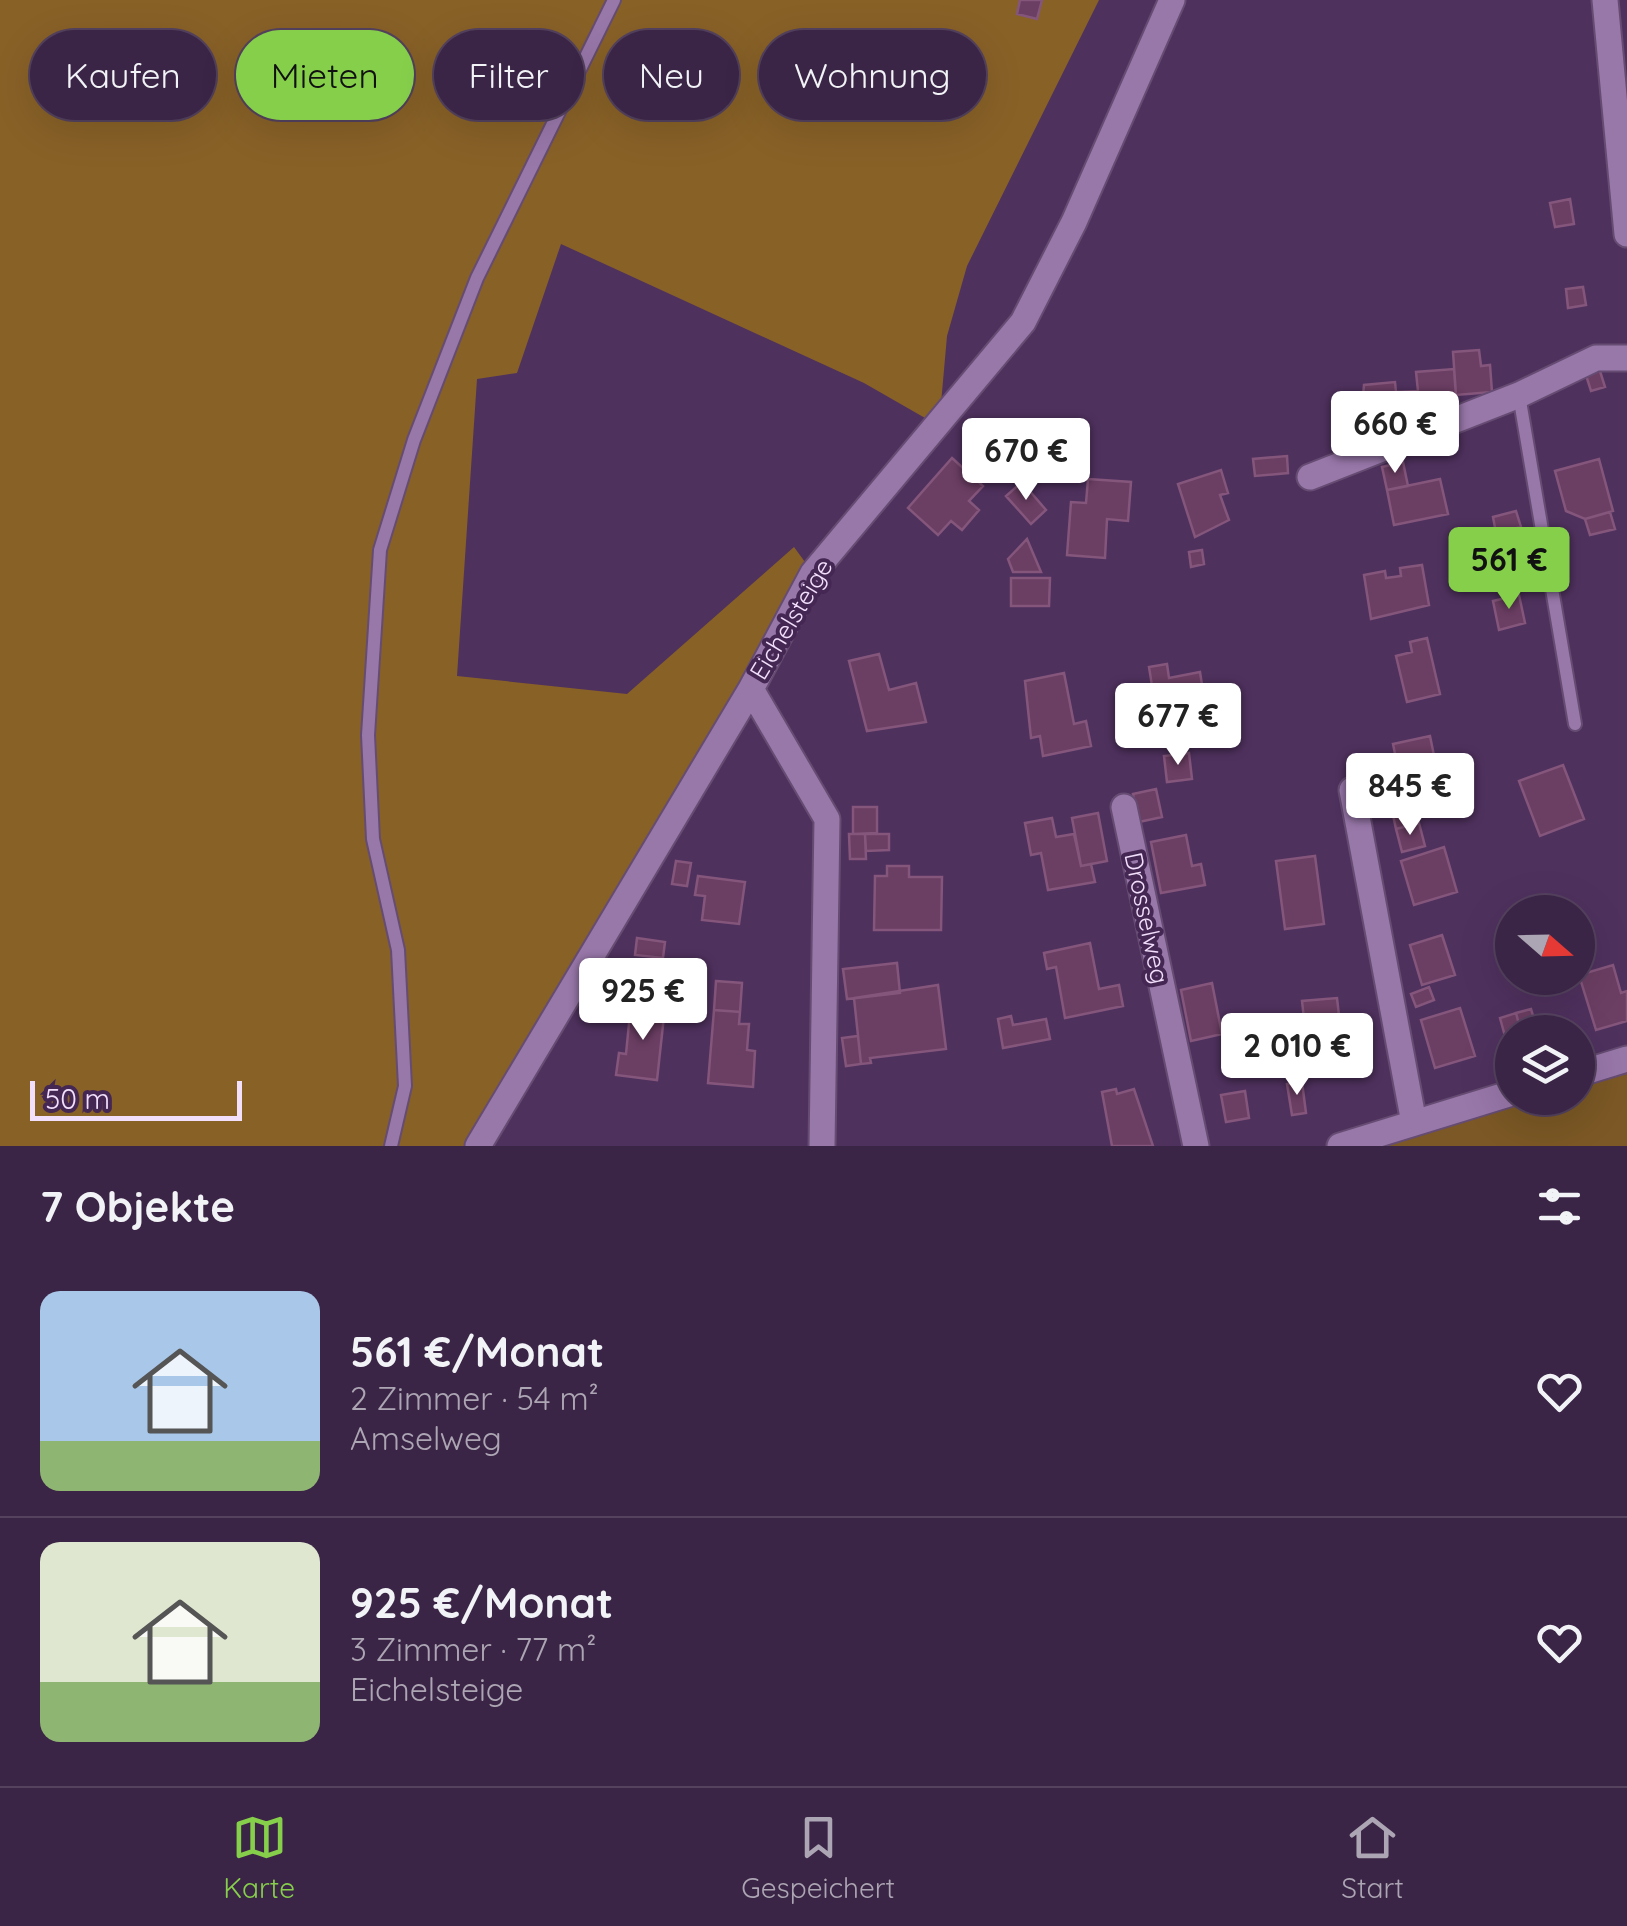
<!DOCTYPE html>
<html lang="de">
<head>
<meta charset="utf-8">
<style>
	:root { --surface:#3b2546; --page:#463151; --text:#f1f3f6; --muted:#aca5b3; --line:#54425f; --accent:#86cf4b }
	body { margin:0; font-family:Quicksand,sans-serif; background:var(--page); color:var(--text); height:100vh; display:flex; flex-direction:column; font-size:38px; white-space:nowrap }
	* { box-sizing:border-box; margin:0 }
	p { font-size:32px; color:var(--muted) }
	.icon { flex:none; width:55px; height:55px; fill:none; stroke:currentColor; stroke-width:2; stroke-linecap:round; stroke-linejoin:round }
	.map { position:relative; height:1146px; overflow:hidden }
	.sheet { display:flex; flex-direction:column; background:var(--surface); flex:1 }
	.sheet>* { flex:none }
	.guide { position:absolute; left:30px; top:30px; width:1000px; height:90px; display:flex; gap:20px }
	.needle { width:65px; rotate:110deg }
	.fabs { position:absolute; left:1495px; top:895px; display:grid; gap:20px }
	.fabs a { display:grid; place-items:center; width:100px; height:100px; border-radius:50%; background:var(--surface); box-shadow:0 10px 40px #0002,0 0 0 2px var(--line); font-size:50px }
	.scale { position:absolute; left:30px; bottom:25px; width:212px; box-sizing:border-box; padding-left:10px; border:5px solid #f1dffb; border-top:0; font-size:28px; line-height:35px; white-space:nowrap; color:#f1dffb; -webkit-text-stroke:8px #452753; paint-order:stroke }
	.price { position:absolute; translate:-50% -85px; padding:0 22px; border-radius:10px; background:#fff; color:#222; font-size:32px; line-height:65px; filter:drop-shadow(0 2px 5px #0008) }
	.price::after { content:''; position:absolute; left:50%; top:60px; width:30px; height:22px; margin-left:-15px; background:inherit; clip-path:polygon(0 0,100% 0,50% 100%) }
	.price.on { background:var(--accent); color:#111 }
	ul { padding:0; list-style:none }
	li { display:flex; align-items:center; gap:30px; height:250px; padding:0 40px }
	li+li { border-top:2px solid var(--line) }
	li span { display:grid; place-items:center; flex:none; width:280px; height:200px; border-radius:20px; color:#555 }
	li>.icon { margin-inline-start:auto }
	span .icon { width:120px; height:120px; fill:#fffc; stroke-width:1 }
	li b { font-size:42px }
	h2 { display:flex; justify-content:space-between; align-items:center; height:120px; padding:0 40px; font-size:42px }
	.chip { padding:0 35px; border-radius:45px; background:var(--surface); box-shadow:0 10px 40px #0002,0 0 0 2px var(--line); font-size:35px; line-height:90px }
	.chip.on { background:var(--accent); color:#111 }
	.tab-bar { display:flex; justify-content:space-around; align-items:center; height:140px; border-top:2px solid var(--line); background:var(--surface); font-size:28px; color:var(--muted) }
	.tab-bar a { display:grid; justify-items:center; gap:5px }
	.tab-bar .on { color:var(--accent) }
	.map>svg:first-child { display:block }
	.green { fill:#7b5825 }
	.forest { fill:#886127 }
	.building { fill:#6b3e63; stroke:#85567c; stroke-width:2.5 }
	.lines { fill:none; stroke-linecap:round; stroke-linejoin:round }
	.service-casing { stroke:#664c72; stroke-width:16 }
	.minor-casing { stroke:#664c72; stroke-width:29 }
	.secondary-casing { stroke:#664c72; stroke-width:29 }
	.service { stroke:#9877a9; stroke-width:12 }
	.minor { stroke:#9877a9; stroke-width:25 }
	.secondary { stroke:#9877a9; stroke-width:25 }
	.labels { text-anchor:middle; stroke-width:8; stroke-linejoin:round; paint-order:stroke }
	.street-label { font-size:25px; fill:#f1dffb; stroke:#452753 }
</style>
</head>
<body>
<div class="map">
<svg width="1627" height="1146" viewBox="0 0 1627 1146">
	<rect width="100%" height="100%" fill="#4f315e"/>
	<!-- green -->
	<path class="green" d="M1627 1059V1146H1340L1512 1098H1578V1074Z"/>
	<!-- forest -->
	<path class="forest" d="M0 0H1099L967 266 947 336 939 426 864 383 561 244 517 373 477 379 457 676 627 694 794 547 813 573 476 1146H0Z"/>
	<!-- building -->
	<path class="building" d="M1020 0H1042L1037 19 1017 14Z
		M1570 199 1574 224 1555 227 1550 203Z
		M1583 287 1586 305 1568 308 1566 289Z
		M1479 350 1481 366 1490 365 1492 392 1456 395 1453 352Z
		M1599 368 1605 387 1591 391 1585 372Z
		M1454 369 1457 411 1419 414 1420 426 1396 427 1397 436 1368 438 1366 419 1361 420 1364 385 1395 382 1396 392 1418 391 1416 372Z
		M1287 456 1288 473 1255 476 1253 459Z
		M952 458 983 486 969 501 979 510 962 530 951 521 938 535 908 508Z
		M1599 459 1613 511 1585 519 1566 511 1555 471Z
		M1403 462 1408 486 1387 490 1382 467Z
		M1221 470 1228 493 1220 495 1229 520 1195 537 1178 484Z
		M1088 479 1131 482 1128 521 1107 519 1105 558 1067 555 1071 502 1086 503Z
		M1440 479 1448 514 1394 525 1387 490Z
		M1022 482 1046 510 1031 524 1006 496Z
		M1516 511 1521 527 1496 533 1493 517Z
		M1610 512 1615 529 1590 535 1585 519Z
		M1521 527 1527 553 1497 561 1490 535Z
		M1027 539 1041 572H1013L1008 559Z
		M1202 550 1204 564 1191 567 1189 552Z
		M1422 565 1429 605 1371 619 1364 575 1385 571 1386 578 1401 576 1400 568Z
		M1011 578H1050L1049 606H1011Z
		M1519 595 1525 623 1499 630 1493 601Z
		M1427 638 1440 694 1407 702 1396 656 1412 652 1410 642Z
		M879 654 889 690 916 683 926 722 867 731 849 661Z
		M1167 664 1169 678 1200 672 1203 691 1189 693 1196 737 1161 742 1149 667Z
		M1064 673 1074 724 1086 721 1091 746 1043 756 1040 736 1031 738 1025 681Z
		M1430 736 1440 785 1403 793 1393 744Z
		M1189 753 1192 779 1167 782 1164 756Z
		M1563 765 1584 819 1540 836 1519 781Z
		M1156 789 1162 817 1139 822 1133 794Z
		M1414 797 1416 811 1393 815 1390 802Z
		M853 807H877V833L853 834Z
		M1416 811 1419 823 1396 829 1393 815Z
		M1098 813 1107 861 1081 866 1072 818Z
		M1052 818 1056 837 1074 834 1081 866 1091 864 1095 882 1048 890 1041 853 1031 855 1025 823Z
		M1419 823 1425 846 1402 852 1396 829Z
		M849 834H865L866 859H850Z
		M865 834H889V850L866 851Z
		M1186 835 1192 866 1201 864 1205 885 1161 893 1151 842Z
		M1444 847 1457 892 1414 905 1401 861Z
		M1315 856 1324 924 1285 929 1276 861Z
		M676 861 691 863 687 886 672 884Z
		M887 866H909V877H942L941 930H874L875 876H887Z
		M698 876 745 882 739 924 702 920 705 896 695 895Z
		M1442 935 1455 975 1422 985 1410 945Z
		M637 938 665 942 663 958 635 955Z
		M1090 943 1099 989 1119 985 1123 1006 1065 1018 1056 967 1047 969 1044 953Z
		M897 963 900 993 847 999 843 969Z
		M1613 965 1621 993 1627 991V1021L1596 1030 1579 975Z
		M716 981 742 983 740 1012 714 1010Z
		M1212 983 1222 1034 1191 1041 1181 990Z
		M938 985 946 1049 870 1058 871 1063 861 1064 854 998Z
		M1429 987 1434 1000 1416 1007 1411 994Z
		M1337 998 1342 1042H1349L1351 1065 1303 1070 1302 1055 1308 1054 1302 1001Z
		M631 1003 665 1007 657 1080 616 1075 619 1053 626 1054Z
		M1460 1008 1475 1056 1435 1068 1421 1020Z
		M1531 1009 1538 1032H1521L1516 1013Z
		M714 1010 740 1012 739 1024H749L747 1050 755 1051 753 1087 708 1083Z
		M1516 1013 1521 1032H1512V1046L1508 1047 1500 1018Z
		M1011 1016 1013 1025 1046 1019 1050 1039 1003 1048 998 1019Z
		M858 1036 861 1064 846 1066 842 1038Z
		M1302 1082 1306 1113 1292 1115 1287 1084Z
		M1116 1089 1117 1094 1134 1089 1153 1146H1112L1102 1092Z
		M1245 1091 1249 1118 1226 1122 1221 1095Z"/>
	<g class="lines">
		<!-- service casing -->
		<g class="service-casing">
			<path id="service" d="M1519 395 1575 724
				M391 1146 405 1086 398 950 373 839 368 735 380 550 414 440 477 278 614 0"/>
		</g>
		<!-- minor casing -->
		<g class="minor-casing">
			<path id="minor" d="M1310 477 1519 395 1596 358H1627
				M751 689 827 819 822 1146
				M1352 790 1414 1123
				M1124 807 1196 1146
				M1578 1074 1627 1059
				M478 1146 751 689 813 573 1023 322 1074 222 1172 0
				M1340 1146 1512 1093"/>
		</g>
		<!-- secondary casing -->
		<g class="secondary-casing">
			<path id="secondary" d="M1605 0 1627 234"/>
		</g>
		<!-- service -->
		<use href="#service" class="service"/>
		<!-- minor -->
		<use href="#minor" class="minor"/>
		<!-- secondary -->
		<use href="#secondary" class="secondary"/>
	</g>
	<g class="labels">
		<!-- street labels -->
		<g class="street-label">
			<text transform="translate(791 619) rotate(-59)" y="9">Eichelsteige</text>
			<text transform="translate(1147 918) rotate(78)" y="9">Drosselweg</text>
		</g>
	</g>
</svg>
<div class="fabs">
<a><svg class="needle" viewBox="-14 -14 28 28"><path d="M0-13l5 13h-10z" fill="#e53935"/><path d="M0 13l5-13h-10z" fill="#aca5b3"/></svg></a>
<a><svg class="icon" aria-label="layers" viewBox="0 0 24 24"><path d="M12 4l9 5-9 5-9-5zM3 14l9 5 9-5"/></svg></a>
</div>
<div class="scale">50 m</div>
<b class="price" style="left:1395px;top:476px">660 €</b>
<b class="price" style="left:1026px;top:503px">670 €</b>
<b class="price on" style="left:1509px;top:612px">561 €</b>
<b class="price" style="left:1178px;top:768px">677 €</b>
<b class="price" style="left:1410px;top:838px">845 €</b>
<b class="price" style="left:643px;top:1043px">925 €</b>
<b class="price" style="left:1297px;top:1098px">2 010 €</b>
<div class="guide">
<a class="chip">Kaufen</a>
<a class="chip on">Mieten</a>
<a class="chip">Filter</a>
<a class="chip">Neu</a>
<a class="chip">Wohnung</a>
</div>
</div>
<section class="sheet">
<h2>7 Objekte<svg class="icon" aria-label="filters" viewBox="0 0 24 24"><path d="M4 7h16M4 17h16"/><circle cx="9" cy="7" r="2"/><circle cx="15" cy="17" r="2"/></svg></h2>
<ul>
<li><span style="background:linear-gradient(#a9c7e8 75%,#8fb573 0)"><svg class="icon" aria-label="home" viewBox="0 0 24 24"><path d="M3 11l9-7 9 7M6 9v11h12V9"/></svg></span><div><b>561 €/Monat</b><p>2 Zimmer · 54 m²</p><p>Amselweg</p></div><svg class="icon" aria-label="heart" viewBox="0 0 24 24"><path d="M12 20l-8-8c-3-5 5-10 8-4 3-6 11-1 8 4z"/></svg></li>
<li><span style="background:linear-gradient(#dfe7d0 70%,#8fb573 0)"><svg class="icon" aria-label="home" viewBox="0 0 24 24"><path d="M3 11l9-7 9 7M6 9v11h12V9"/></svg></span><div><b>925 €/Monat</b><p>3 Zimmer · 77 m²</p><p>Eichelsteige</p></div><svg class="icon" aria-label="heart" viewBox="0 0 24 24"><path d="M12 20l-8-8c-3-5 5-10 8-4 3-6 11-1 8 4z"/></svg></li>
</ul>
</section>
<nav class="tab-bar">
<a class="on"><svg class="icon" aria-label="map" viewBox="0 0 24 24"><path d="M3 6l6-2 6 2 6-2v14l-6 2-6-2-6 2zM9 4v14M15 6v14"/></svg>Karte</a>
<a><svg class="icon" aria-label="saved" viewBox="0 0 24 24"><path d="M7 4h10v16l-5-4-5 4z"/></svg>Gespeichert</a>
<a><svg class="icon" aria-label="home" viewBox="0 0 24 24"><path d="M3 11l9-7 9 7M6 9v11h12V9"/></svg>Start</a>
</nav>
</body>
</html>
